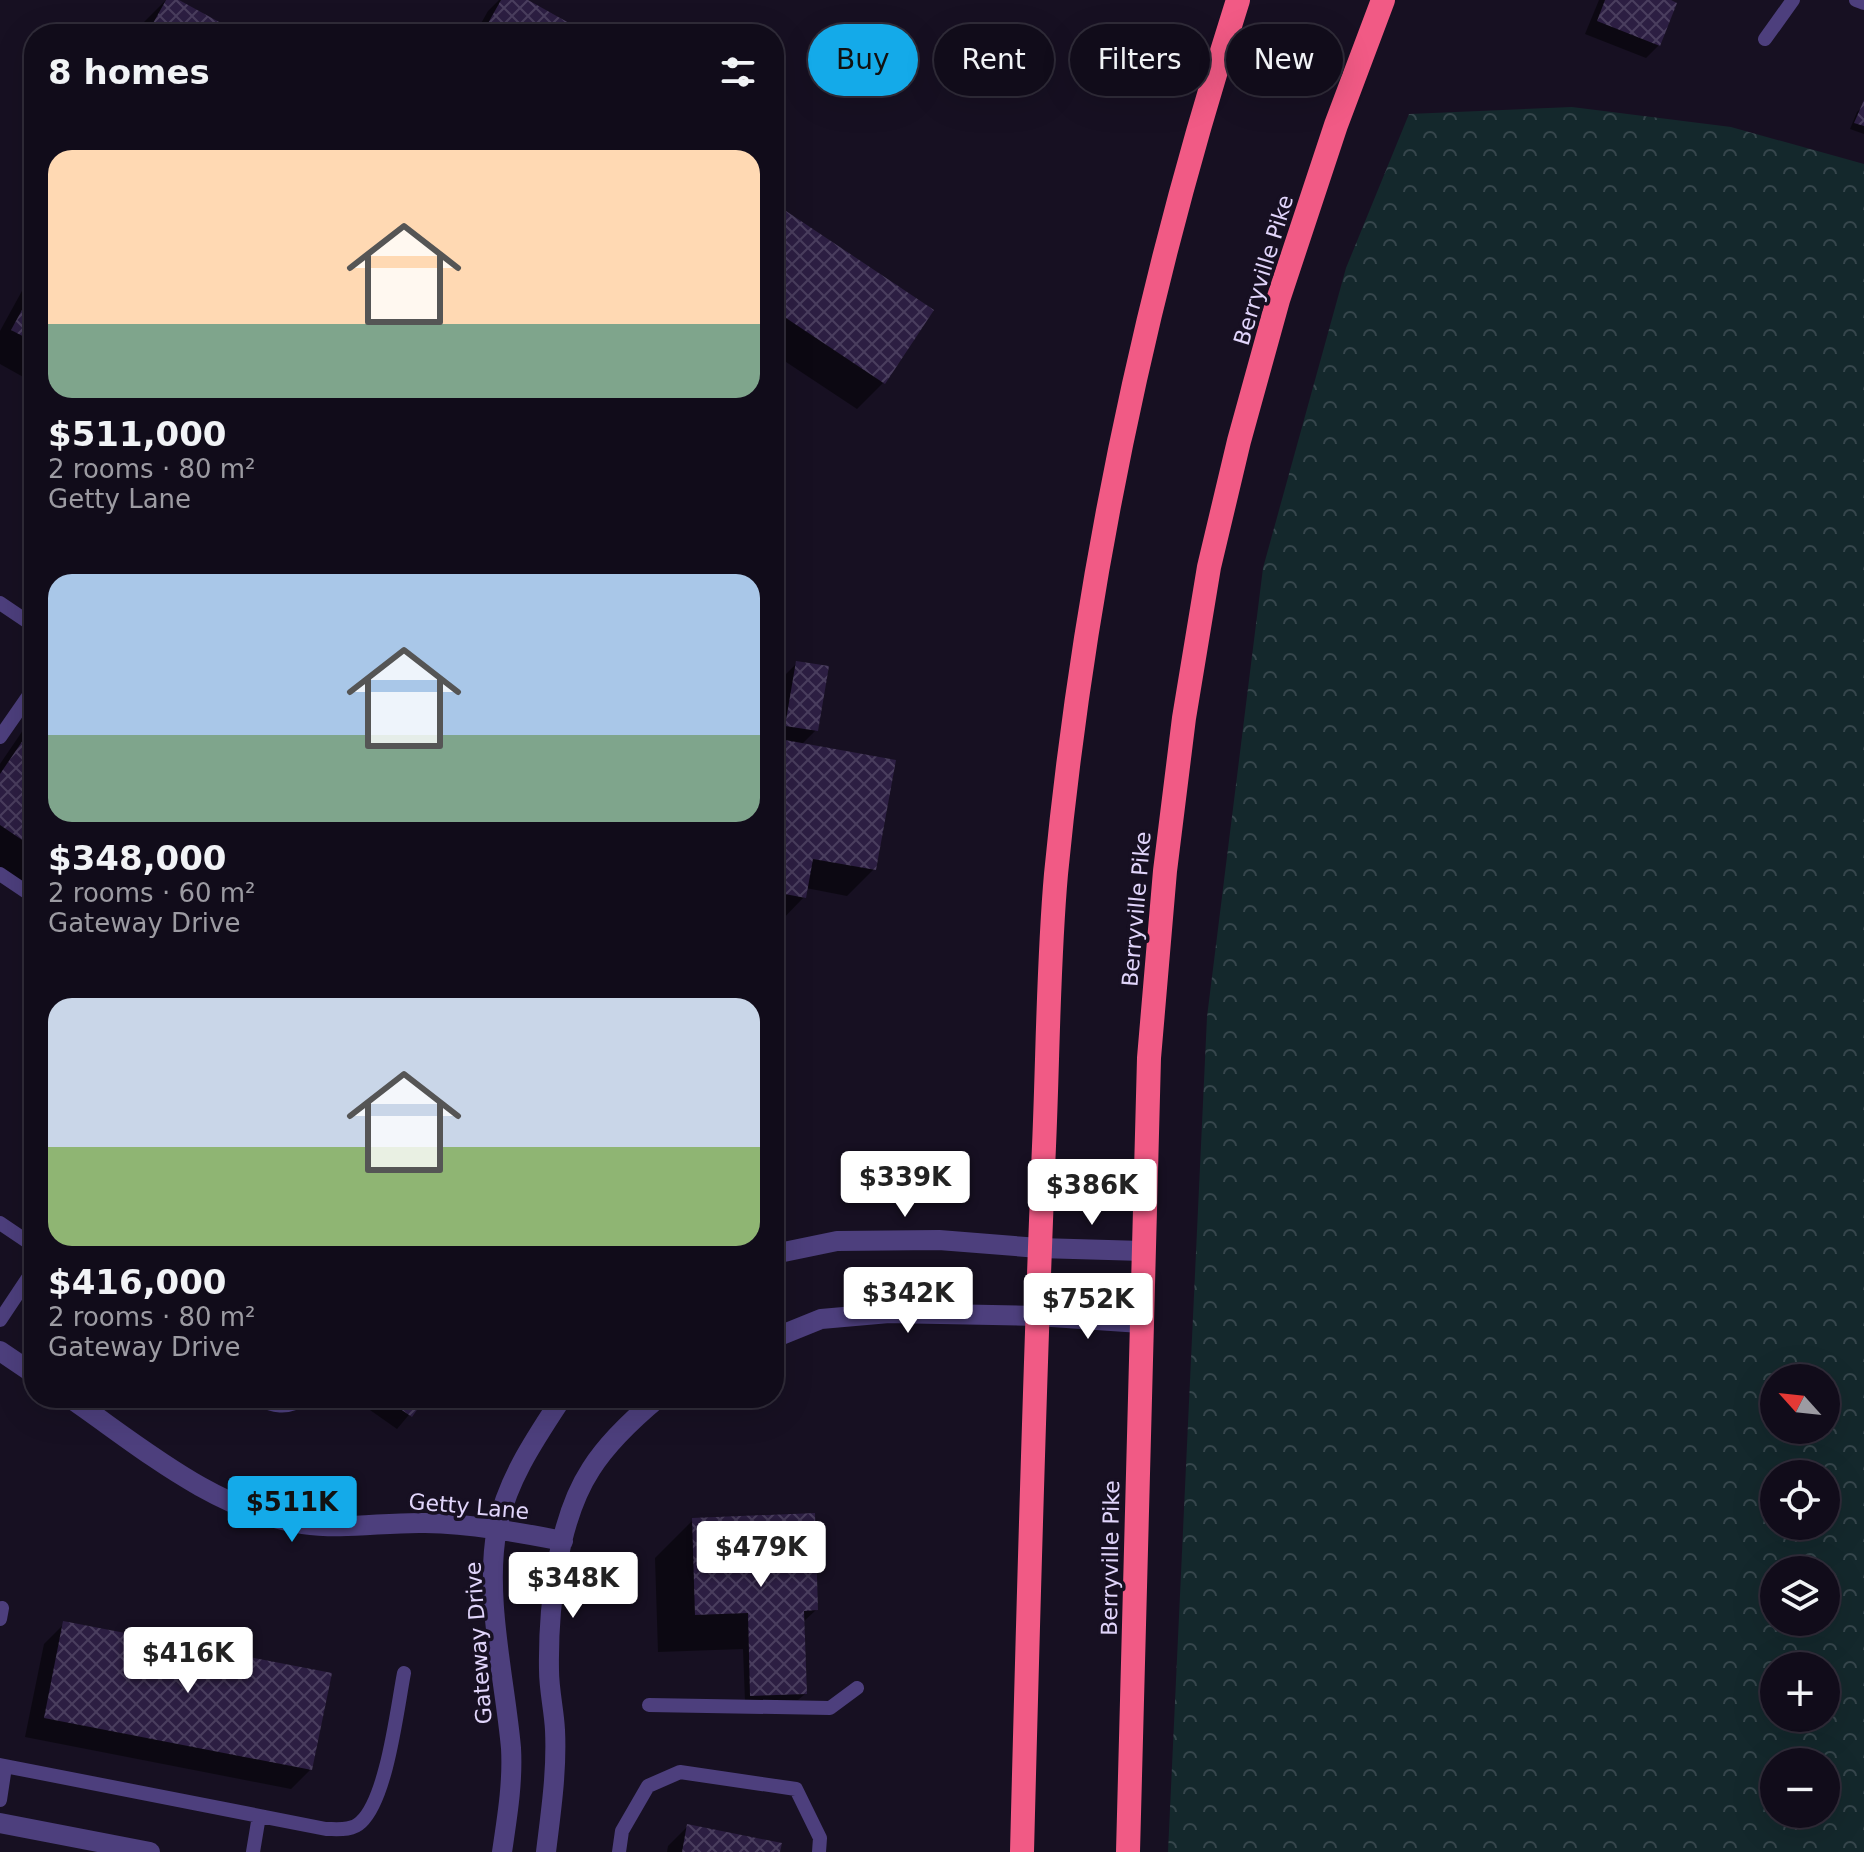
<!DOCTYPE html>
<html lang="en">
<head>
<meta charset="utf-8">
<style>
	:root { --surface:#110c1a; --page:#1a1523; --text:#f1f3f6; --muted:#9c9ba2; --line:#302c39; --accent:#14aae9 }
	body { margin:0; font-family:"DejaVu Sans",sans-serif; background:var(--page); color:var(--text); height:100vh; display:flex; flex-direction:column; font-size:30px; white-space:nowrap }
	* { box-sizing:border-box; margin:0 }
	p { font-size:26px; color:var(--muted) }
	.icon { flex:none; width:44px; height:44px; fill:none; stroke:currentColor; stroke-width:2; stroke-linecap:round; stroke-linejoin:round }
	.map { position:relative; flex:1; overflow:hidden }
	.panel { position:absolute; left:24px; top:24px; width:760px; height:1384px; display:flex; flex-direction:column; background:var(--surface); border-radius:32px; box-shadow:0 8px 32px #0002,0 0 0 2px var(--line) }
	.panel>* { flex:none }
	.top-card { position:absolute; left:808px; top:24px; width:760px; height:72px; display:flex; gap:16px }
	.needle { width:52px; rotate:297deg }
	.buttons { position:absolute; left:1760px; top:1364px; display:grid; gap:16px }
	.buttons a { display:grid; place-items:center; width:80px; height:80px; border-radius:50%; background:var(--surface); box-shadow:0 8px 32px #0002,0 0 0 2px var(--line); font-size:40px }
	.price { position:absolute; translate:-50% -68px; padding:0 18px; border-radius:8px; background:#fff; color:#222; font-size:26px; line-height:52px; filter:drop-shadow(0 2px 4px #0008) }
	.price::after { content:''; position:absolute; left:50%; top:48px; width:24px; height:18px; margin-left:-12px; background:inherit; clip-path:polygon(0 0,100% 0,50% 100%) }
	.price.current { background:var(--accent); color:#111 }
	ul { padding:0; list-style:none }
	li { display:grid; align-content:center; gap:16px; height:424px; padding:0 24px }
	li span { display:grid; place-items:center; height:248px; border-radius:24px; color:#555 }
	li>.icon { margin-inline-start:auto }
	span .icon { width:144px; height:144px; fill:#fffc; stroke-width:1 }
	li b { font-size:34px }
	h2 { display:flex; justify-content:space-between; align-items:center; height:96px; padding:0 24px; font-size:34px }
	.chip { padding:0 28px; border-radius:36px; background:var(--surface); box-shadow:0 8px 32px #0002,0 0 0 2px var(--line); font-size:28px; line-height:72px }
	.chip.current { background:var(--accent); color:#111 }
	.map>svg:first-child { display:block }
	.forest { fill:url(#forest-crowns); fill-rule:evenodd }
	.shadow { fill:#0007 }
	.building { fill:url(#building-cross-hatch) }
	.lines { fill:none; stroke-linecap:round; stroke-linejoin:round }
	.lane { stroke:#4d3f7d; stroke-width:14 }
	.street { stroke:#4d3f7d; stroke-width:20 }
	.highway { stroke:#f15a85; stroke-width:24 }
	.labels { text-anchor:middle; stroke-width:7; stroke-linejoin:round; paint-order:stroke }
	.street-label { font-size:22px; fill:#e1d5fb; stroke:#171022 }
</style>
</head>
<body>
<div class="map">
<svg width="1864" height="1852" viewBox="0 0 1864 1852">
	<defs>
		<pattern id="forest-crowns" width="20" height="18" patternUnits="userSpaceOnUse" patternTransform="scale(2)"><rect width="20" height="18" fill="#14282c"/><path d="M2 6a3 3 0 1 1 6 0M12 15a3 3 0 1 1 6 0" fill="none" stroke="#36464c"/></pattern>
		<pattern id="building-cross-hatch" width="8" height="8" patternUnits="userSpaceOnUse" patternTransform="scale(2)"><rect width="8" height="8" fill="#2c1e42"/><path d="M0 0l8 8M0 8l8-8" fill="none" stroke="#4a3e5e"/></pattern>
	</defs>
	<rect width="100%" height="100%" fill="#171022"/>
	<!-- forest -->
	<path class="forest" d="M1572 107 1731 127 1864 164V1852H1168L1207 1017 1263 568 1346 268 1409 114ZM1774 1378H1826V1430H1774ZM1774 1474H1826V1526H1774ZM1774 1570H1826V1622H1774ZM1774 1666H1826V1718H1774ZM1774 1762H1826V1814H1774Z"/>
	<!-- shadow -->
	<path class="shadow" d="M166 0H174L237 34H137L143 23Z
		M499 0H523L572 34H475L488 11Z
		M1599 0H1665L1659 45 1646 58 1585 34Z
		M1863 106H1864V134L1850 129 1857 112Z
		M774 206 883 383 857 409 774 354Z
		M34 269V383L0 364V331Z
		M797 663 816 730 801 745 874 869 847 896 806 888 804 897 778 924 774 923V733L784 676Z
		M34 714V892L0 869V764Z
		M379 1398H423L397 1429 370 1410Z
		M693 1520 816 1610 802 1623 805 1694 798 1700 745 1701 743 1649 658 1652 655 1558Z
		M64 1624 311 1769 291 1789 25 1737 44 1644Z
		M688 1826 778 1852H667L668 1846Z"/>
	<!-- building -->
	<path class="building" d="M166 0H179L241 34H147Z
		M501 0H528L578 28 575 34H482Z
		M1605 0H1671L1677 3 1660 46 1597 21Z
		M1864 100V126L1854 123Z
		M774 203 934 310 885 384 774 310Z
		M34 288V342L11 330Z
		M796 661 829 666 818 731 785 726Z
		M34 724V848L0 825V774Z
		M774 738 896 760 876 870 813 859 806 898 774 892Z
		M384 1398H425L412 1417Z
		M815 1513 818 1610 804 1611 807 1694 750 1696 748 1613 695 1615 692 1518Z
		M63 1621 332 1673 312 1770 44 1718Z
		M687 1824 782 1843 780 1852H682Z"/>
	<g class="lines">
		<!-- lane -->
		<path class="lane" d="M1856 0 1864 3
			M1765 39 1793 0
			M0 603 34 626
			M0 737 34 688
			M0 874 34 897
			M0 1223 34 1246
			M0 1320 34 1269
			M256 1398C272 1406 288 1410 303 1398
			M0 1619 2 1608
			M649 1705 830 1708 857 1688
			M0 1765 326 1829C338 1829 352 1831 361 1822 387 1798 397 1709 404 1673
			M0 1800 5 1767
			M253 1852 259 1816
			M619 1852 622 1831 648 1786 680 1772 796 1789 820 1838 819 1852"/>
		<!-- street -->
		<path class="street" d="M774 1254 837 1241 939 1240 1039 1248 1143 1251
			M774 1338 821 1319 889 1313 1037 1316 1141 1323
			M0 1351 34 1374
			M70 1398C141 1447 215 1511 303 1524 344 1530 384 1522 425 1523 472 1524 517 1532 563 1541
			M0 1823 150 1852
			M502 1852C507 1818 513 1783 511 1748 505 1680 484 1596 497 1529 507 1480 535 1439 562 1398
			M546 1852C551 1811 557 1771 555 1730 554 1710 549 1690 549 1670 548 1609 557 1521 591 1469 608 1442 634 1418 658 1398"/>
		<!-- highway -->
		<path class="highway" d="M1022 1852C1028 1617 1034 1381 1044 1146 1048 1056 1048 964 1056 874 1085 577 1147 284 1238 0
			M1128 1852 1149 1058 1165 871 1184 718 1209 567 1239 441 1278 300 1336 125 1383 0"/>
	</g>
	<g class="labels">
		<!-- street labels -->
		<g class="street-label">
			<text transform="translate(1263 270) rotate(-73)" y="8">Berryville Pike</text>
			<text transform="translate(1136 909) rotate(-85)" y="8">Berryville Pike</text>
			<text transform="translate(469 1506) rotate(5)" y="8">Getty Lane</text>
			<text transform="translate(1110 1558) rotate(-89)" y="8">Berryville Pike</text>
			<text transform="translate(478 1643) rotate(-94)" y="8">Gateway Drive</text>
		</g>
	</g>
</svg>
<div class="buttons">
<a><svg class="needle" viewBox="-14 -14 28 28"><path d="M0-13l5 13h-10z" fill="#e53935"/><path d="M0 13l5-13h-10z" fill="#9c9ba2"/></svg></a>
<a><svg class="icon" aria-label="locate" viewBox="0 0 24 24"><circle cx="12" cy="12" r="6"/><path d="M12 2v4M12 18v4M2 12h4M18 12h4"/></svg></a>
<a><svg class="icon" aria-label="layers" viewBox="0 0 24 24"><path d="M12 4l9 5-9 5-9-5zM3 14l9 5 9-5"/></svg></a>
<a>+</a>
<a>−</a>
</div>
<b class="price" style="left:905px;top:1219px">$339K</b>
<b class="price" style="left:1092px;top:1227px">$386K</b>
<b class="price" style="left:908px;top:1335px">$342K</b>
<b class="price" style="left:1088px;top:1341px">$752K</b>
<b class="price current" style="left:292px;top:1544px">$511K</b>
<b class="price" style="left:761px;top:1589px">$479K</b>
<b class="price" style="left:573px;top:1620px">$348K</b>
<b class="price" style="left:188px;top:1695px">$416K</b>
<div class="top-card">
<a class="chip current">Buy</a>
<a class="chip">Rent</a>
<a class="chip">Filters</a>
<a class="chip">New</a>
</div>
<section class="panel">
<h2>8 homes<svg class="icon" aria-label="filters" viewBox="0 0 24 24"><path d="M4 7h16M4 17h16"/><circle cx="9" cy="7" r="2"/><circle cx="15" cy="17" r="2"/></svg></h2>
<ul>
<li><span style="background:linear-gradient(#ffd9b3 70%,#7fa58c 0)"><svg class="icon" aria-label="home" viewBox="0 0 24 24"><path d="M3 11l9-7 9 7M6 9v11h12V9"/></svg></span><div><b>$511,000</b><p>2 rooms · 80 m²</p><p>Getty Lane</p></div></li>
<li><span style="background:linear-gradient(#a9c7e8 65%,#7fa58c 0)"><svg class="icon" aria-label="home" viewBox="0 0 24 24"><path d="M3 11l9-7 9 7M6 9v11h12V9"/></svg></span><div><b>$348,000</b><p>2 rooms · 60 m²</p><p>Gateway Drive</p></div></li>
<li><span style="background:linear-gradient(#c9d6e8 60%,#8fb573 0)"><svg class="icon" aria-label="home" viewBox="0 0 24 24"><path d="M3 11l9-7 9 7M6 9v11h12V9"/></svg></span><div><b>$416,000</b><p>2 rooms · 80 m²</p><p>Gateway Drive</p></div></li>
</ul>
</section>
</div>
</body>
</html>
